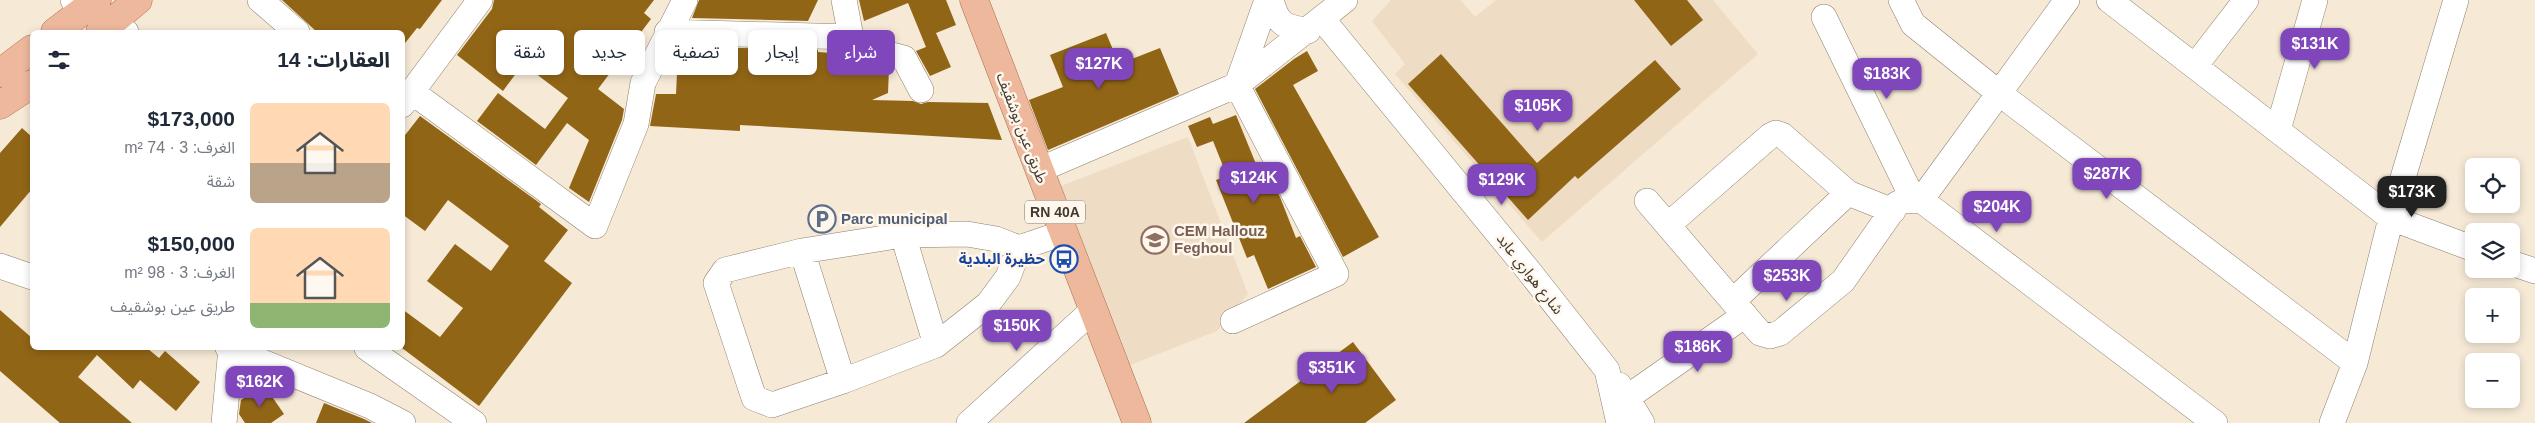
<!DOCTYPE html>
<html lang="ar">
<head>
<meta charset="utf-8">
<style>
	:root { --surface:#fff; --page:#f2f2f3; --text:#1f2937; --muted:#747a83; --accent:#8046bc }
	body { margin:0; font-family:Arial,"Noto Sans Arabic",sans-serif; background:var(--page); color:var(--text); direction:rtl; height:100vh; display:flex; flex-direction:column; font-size:19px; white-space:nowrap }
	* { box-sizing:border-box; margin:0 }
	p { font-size:16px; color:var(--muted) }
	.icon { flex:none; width:28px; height:28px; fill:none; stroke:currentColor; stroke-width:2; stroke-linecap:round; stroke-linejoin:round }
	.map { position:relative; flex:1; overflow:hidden; direction:ltr }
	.details { position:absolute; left:30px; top:30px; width:375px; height:320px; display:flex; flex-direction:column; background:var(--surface); border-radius:8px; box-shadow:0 2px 8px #0003; direction:rtl }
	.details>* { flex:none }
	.banner { position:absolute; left:420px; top:30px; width:475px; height:45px; direction:rtl; display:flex; gap:10px }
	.buttons { position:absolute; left:2465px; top:158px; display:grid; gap:10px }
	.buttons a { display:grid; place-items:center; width:55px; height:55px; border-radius:8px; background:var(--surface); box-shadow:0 2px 8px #0003; font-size:25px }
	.price { position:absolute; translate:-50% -42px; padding:0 11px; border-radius:10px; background:var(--accent); color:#fff; font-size:16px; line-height:32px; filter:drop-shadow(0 1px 2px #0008) }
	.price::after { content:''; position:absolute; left:50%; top:30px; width:15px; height:11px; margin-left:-8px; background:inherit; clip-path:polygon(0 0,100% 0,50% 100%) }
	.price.active { background:#222; color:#fff }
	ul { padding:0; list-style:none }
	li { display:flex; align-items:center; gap:15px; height:125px; padding:0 15px }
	li span { display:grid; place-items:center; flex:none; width:140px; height:100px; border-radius:8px; color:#555 }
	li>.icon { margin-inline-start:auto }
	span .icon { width:60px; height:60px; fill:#fffc; stroke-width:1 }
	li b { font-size:21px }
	h2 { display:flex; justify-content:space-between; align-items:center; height:60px; padding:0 15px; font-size:21px }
	.chip { padding:0 18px; border-radius:8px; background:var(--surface); box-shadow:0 2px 8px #0003; font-size:18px; line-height:45px }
	.chip.active { background:var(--accent); color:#fff }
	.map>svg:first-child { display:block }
	.built { fill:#eeddc4 }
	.building { fill:#916516 }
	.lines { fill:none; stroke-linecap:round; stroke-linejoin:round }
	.minor-casing { stroke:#8c8170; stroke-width:26 }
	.major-casing { stroke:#aa6d4d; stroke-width:29 }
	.minor { stroke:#fff; stroke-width:25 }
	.major { stroke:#eeb89d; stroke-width:28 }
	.labels { text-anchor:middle; stroke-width:5; stroke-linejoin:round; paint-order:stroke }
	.shield { fill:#fff7ec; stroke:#79736a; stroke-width:1 }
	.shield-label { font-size:14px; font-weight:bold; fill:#403a33 }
	.street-label { font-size:15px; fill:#403a33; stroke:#fff7ec }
	.service-label { font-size:15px; font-weight:bold; fill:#4e5e75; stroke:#fff7ec; text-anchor:start }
	.education-label { font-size:15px; font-weight:bold; fill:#785e54; stroke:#fff7ec; text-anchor:start }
	.transit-label { font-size:15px; font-weight:bold; fill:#164399; stroke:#fff7ec; text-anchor:end }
</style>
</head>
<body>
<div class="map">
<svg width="2535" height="423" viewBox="0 0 2535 423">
	<rect width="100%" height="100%" fill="#f6e9d6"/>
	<!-- built -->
	<path class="built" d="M1391 0H1461L1475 17 1496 0H1713L1758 54 1542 242 1395 74 1405 64 1372 21Z
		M1188 137 1248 294 1217 331 1130 365 1061 186Z"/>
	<!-- building -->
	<path class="building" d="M282 0H442L420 29 417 28 402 47V32H317Z
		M494 0H654L644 13 651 19 598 89 624 109 622 120 589 202 569 188 589 140 567 123 536 165 477 121 498 93 545 129 568 98 523 64 503 91 457 55 492 9Z
		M699 0H818L808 21 692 18Z
		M859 0H946L956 25 936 33 951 67 930 76 916 51 926 47 908 3 864 21Z
		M1634 0H1687L1703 20 1671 46Z
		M1106 33 1119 64 1160 48 1179 94 1048 150 1029 100 1063 87 1050 55Z
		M701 47 818 50V52L845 54 853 60 889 69 888 93 872 100 913 101 921 104 928 102 988 103 1002 140 740 125V131L650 126 656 94H676L678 53 700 54Z
		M1307 51 1318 71 1293 85 1379 237 1343 257 1255 89 1294 59Z
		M1441 54 1537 163 1655 60 1681 89 1578 179 1575 176 1528 220 1408 84Z
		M1236 115 1256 164 1261 162 1280 197 1296 238 1300 236 1316 267 1268 289 1254 255 1247 258 1216 180 1227 176 1213 141 1197 147 1188 126 1210 117 1213 124Z
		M420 116 541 204 539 207 568 230 544 261 572 283 479 406 402 348V309L440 337 463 308 427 281 455 244 491 271 509 246 448 200 425 231 402 214V139Z
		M22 128 32 137V189L0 227V153Z
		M0 310 32 338V348H147L159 358 165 351 200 382 176 411 140 380 133 389 97 355 78 377 132 423H60L0 371Z
		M1353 342 1396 400 1365 423H1244Z
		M264 385 284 414 271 423H245L239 414 241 400Z
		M324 403 364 419 372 423H316Z"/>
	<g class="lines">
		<!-- minor casing -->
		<g class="minor-casing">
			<path id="minor" d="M73 0 89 7 126 32
				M260 0 297 32
				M844 0 851 37 857 46 904 58 921 90
				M1271 0C1278 25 1283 26 1308 31
				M1901 0 1913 24 2000 94 2355 363
				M2067 0 1921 200 2215 423
				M2109 0 2391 218 2474 249
				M1824 17 1914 201
				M1323 20 1528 270 1607 370 1619 423
				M667 32 851 37
				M2195 66 2246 0
				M412 92 595 226 636 124 643 83 685 0
				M402 105 480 0
				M2278 130 2315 0
				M1039 170 1237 85 1345 0
				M1647 201 1760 333 1770 336 1780 333 1843 281 1897 204 1903 201 1921 200
				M1668 225 1770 136 1776 133 1782 135 1848 193 1893 211
				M903 235 936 345
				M1019 248 1008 277 988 304 936 345 843 381 772 405 754 398 716 283 725 270 802 251 903 235 967 234 996 239 1019 248 1063 233
				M802 251 843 381
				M2511 263 2535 271
				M0 266 32 277
				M1733 301 1848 193
				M1233 321 1336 274 1237 85 1267 0
				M228 348 370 406 403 423
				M367 348 474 423
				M1619 385 1642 423
				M1628 397 1745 315
				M224 423 231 348
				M969 423 1093 310
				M2332 423 2355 363 2391 218 2456 0"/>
		</g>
		<!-- major casing -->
		<g class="major-casing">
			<path id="major" d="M974 0 1137 423
				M55 32 97 0
				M100 32 138 0
				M0 73 32 49
				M0 105 32 84"/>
		</g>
		<!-- minor -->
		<use href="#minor" class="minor"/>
		<!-- major -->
		<use href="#major" class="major"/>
	</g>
	<!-- icons -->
	<defs>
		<g id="parking-ring" transform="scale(1.4375)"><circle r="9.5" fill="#fff7ec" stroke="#5c6f8a" stroke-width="1.5"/><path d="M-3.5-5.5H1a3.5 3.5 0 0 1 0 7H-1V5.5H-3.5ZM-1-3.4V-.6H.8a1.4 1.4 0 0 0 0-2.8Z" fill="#5c6f8a"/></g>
		<g id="school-ring" transform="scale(1.4375)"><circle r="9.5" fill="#fff7ec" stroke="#8d6e63" stroke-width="1.5"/><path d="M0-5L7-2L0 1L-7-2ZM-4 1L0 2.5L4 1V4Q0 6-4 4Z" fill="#8d6e63"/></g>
		<g id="bus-ring" transform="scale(1.4375)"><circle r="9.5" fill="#fff7ec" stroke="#1a4fb4" stroke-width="1.5"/><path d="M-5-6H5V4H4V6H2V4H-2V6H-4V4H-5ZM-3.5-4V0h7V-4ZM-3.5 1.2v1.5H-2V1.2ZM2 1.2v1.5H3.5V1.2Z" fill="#1a4fb4"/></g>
	</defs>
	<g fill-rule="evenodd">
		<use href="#parking-ring" x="822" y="219"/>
		<use href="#school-ring" x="1155" y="240"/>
		<use href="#bus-ring" x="1064" y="259"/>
	</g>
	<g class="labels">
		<!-- shield labels -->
		<rect class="shield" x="1025" y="200.5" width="60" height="23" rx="4"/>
		<g class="shield-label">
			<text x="1055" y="217">RN 40A</text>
		</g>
		<!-- street labels -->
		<g class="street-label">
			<text transform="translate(1022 128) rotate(69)" y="5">طريق عين بوشقيف</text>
			<text transform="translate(1530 274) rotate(52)" y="5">شارع هواري عابد</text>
		</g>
		<!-- service labels -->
		<g class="service-label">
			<text x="841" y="224">Parc municipal</text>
		</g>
		<!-- education labels -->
		<g class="education-label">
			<text x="1174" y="236">CEM Hallouz<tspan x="1174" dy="17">Feghoul</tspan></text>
		</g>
		<!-- transit labels -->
		<g class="transit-label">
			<text x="1045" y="264">حظيرة البلدية</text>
		</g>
	</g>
</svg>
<div class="buttons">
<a><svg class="icon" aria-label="locate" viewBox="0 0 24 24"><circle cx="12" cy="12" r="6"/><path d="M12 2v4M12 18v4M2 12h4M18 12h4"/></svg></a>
<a><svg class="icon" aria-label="layers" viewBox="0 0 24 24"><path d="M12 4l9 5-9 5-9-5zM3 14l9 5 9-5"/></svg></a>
<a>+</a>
<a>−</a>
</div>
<b class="price" style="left:2315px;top:70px">$131K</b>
<b class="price" style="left:1099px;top:90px">$127K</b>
<b class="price" style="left:1887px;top:100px">$183K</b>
<b class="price" style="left:1538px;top:132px">$105K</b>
<b class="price" style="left:2107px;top:200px">$287K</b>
<b class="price" style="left:1254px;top:204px">$124K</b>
<b class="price" style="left:1502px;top:206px">$129K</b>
<b class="price active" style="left:2412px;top:218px">$173K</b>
<b class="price" style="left:1997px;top:233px">$204K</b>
<b class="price" style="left:1787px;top:302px">$253K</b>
<b class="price" style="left:1017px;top:352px">$150K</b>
<b class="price" style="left:1698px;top:373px">$186K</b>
<b class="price" style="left:1332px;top:394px">$351K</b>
<b class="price" style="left:260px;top:408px">$162K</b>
<div class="banner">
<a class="chip active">شراء</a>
<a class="chip">إيجار</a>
<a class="chip">تصفية</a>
<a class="chip">جديد</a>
<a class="chip">شقة</a>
</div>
<section class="details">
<h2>العقارات: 14<svg class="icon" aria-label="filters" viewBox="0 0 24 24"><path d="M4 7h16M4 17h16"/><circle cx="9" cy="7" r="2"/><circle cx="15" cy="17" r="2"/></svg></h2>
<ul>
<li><span style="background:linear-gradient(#ffd9b3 60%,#b9a48a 0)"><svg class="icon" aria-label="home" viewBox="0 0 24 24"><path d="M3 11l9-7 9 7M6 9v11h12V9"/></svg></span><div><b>$173,000</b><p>الغرف: 3 · 74 m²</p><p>شقة</p></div></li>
<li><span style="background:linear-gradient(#ffd9b3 75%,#8fb573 0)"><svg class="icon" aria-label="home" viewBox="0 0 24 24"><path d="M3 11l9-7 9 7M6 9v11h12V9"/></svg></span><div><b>$150,000</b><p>الغرف: 3 · 98 m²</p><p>طريق عين بوشقيف</p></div></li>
</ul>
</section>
</div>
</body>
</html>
